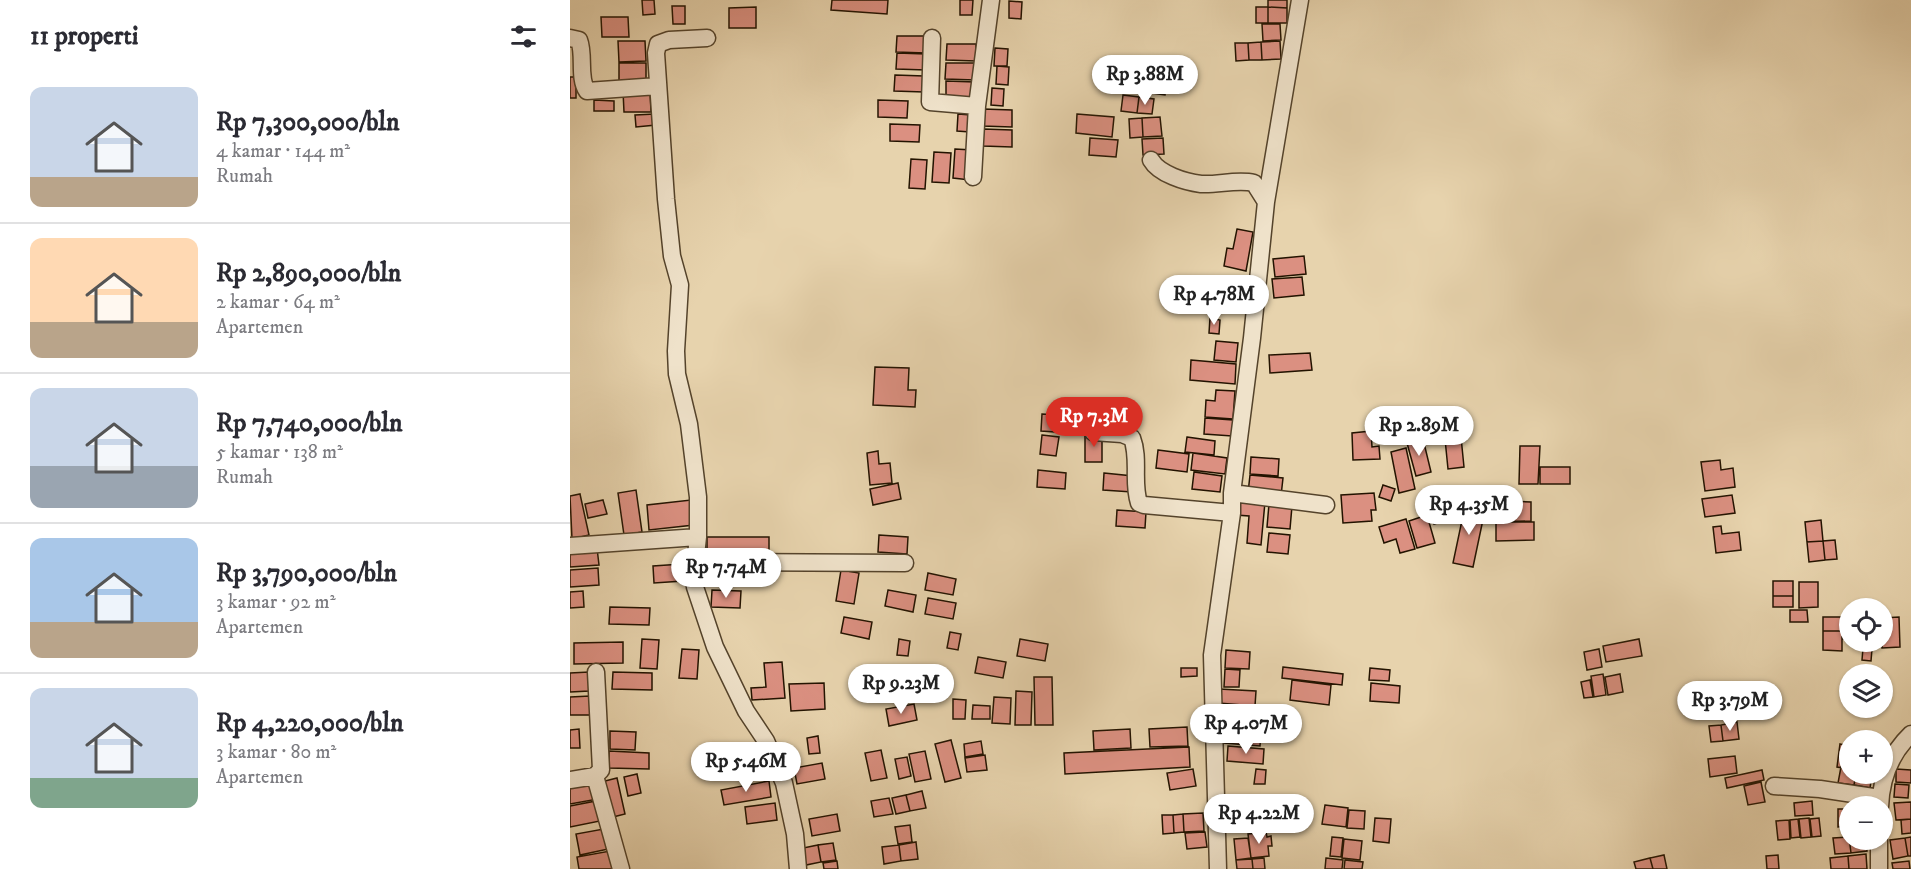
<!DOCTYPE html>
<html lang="id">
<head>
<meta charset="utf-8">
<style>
	:root { --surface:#fff; --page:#f7f7f7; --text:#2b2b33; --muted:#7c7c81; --line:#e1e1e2; --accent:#d93025 }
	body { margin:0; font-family:"IM FELL DW Pica",serif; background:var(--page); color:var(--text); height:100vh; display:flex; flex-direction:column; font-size:22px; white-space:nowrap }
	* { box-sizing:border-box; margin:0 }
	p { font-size:20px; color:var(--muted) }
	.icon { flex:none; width:33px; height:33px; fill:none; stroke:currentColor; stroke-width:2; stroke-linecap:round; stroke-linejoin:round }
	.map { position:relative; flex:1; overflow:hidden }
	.panel { display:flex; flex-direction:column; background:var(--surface); width:570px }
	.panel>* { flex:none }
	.buttons { position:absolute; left:1269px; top:598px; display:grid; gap:12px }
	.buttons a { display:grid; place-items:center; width:54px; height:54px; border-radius:50%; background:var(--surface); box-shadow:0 2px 4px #0004; font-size:30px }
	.price { position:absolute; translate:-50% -51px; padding:0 14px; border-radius:21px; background:#fff; color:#222; font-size:20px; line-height:39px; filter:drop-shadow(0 2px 3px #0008) }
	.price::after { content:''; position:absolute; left:50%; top:36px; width:18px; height:14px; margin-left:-9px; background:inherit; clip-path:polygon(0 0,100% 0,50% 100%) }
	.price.on { background:var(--accent); color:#fff }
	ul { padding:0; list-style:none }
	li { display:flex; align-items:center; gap:18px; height:150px; padding:0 30px }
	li+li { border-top:2px solid var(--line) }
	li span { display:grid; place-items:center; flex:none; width:168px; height:120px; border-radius:12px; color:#555 }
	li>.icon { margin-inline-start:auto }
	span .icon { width:72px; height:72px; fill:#fffc; stroke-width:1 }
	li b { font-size:26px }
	h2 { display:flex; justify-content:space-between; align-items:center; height:72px; padding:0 30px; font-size:26px }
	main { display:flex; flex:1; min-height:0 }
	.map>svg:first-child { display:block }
	.building { fill:#db9081; stroke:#231300; stroke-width:1.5 }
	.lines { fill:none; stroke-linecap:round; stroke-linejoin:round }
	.minor-casing { stroke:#54432b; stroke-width:19 }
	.minor { stroke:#efe2ca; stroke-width:16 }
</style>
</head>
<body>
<main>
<section class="panel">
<h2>11 properti<svg class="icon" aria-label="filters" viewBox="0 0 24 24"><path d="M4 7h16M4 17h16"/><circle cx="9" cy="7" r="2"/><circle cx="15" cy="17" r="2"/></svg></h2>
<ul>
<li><span style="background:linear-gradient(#c9d6e8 75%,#b9a48a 0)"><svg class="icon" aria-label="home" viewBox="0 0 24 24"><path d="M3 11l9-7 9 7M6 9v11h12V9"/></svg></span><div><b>Rp 7,300,000/bln</b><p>4 kamar · 144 m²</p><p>Rumah</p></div></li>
<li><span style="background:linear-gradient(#ffd9b3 70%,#b9a48a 0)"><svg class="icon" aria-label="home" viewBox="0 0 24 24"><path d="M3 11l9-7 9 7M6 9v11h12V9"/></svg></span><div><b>Rp 2,890,000/bln</b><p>2 kamar · 64 m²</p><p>Apartemen</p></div></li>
<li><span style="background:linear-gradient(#c9d6e8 65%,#9aa5b1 0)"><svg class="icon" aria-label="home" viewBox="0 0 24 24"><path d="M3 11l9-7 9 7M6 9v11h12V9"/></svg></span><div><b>Rp 7,740,000/bln</b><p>5 kamar · 138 m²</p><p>Rumah</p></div></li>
<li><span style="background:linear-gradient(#a9c7e8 70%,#b9a48a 0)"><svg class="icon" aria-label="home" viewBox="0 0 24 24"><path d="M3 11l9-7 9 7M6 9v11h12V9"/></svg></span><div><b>Rp 3,790,000/bln</b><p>3 kamar · 92 m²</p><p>Apartemen</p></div></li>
<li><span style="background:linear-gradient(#c9d6e8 75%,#7fa58c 0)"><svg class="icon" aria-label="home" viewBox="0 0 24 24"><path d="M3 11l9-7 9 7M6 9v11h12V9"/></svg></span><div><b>Rp 4,220,000/bln</b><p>3 kamar · 80 m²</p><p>Apartemen</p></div></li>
</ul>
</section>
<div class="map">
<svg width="1341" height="869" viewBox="0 0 1341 869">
	<rect width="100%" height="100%" fill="#e7d3ad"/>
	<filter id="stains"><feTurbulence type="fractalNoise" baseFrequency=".00333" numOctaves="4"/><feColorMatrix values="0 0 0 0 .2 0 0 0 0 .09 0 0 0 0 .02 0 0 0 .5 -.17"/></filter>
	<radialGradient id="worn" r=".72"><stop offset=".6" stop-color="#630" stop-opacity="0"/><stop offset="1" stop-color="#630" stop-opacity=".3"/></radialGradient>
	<!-- building -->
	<path class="building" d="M72 0H84L85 14 73 15Z
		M262 0H318L317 14 261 10Z
		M390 0H403L402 15H390Z
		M698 0H717V8L698 7Z
		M439 1 452 2 451 19 439 18Z
		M102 6H115V24H103Z
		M186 7V28H159V8Z
		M686 7H698V23H686Z
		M698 7 717 8V23H698Z
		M31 17H58L59 37H32Z
		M692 24H710L711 40 693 41Z
		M327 36H356V53L326 52Z
		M48 41H75L76 61 49 62Z
		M710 41 711 59 692 60 691 42Z
		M691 42 692 60H679L678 43Z
		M665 43H678L679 60 666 61Z
		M377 44H406V61L376 60Z
		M425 48 438 49 437 66H424Z
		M327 53 356 54V70L326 69Z
		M49 63H76V83L49 84Z
		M376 63H405V80L375 79Z
		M427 66 439 67 438 85 426 84Z
		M529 69 542 70 541 86 527 84Z
		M542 70 557 72 555 87 541 86Z
		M557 74 571 76 569 91 555 90Z
		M325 75 354 76V92L324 91Z
		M571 76 584 77 582 93 569 91Z
		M0 77H6V98H0Z
		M584 77 597 79 595 95 582 93Z
		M376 81 405 82V99L376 98Z
		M422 88 434 89 433 106 421 105Z
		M53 91H80L81 112H54Z
		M553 95 569 97 567 113 551 111Z
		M569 97 584 99 582 114 567 113Z
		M24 100 44 101V111H24Z
		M308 100 338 101 337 118 308 117Z
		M413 109 442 110V127L412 126Z
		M85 114 86 125 66 127 65 115Z
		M388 114 401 115 400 132 387 131Z
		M507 114 544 117 542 137 506 133Z
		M590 117 592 136 573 137 572 118Z
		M572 118 573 137 560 138 559 119Z
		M320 124 350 125 349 142 320 141Z
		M413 129 442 130V147L413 146Z
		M520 138 548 140 546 157 519 155Z
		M593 138 594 154 573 155 572 139Z
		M385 149 402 150 400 180 383 178Z
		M364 152 381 153 379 183 362 182Z
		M341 159 357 160 355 189 339 188Z
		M667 229 683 232 676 271 654 266 657 248 663 249Z
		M734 256 736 274 705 277 703 259Z
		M732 277 734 295 704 298 702 279Z
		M640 318 650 320 649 334 639 333Z
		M646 341 668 343 666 362 644 360Z
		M740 353 742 370 700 373 699 355Z
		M621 360 666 364 665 384 620 380Z
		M305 367 339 368 338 390H346L345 407 303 405Z
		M646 390 665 391 663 419 635 417 636 400 645 401Z
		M519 405 548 407 547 423 518 422Z
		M472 414 501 416 500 433 471 431Z
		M635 418 663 420 662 436 634 434Z
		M801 431 802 447 809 446 810 459 783 460 782 433Z
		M515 433H532V462H515Z
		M472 435 489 437 486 456 470 454Z
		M617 437 645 441 644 455 615 452Z
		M891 437 894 467 878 469 875 439Z
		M853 439 861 472 846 476 837 443Z
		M950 446H970L968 484H949Z
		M836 448 845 489 829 493 821 452Z
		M588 450 619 454 617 472 586 468Z
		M308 451 309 464 320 463 322 483 300 485 297 453Z
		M623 453 657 458 655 474 621 470Z
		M681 457 709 459 708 476 680 474Z
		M1150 460 1151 470 1163 468 1165 487 1135 491 1131 462Z
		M970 467H1000V484H970Z
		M468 470 496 473 495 489 467 487Z
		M624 472 652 476 650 492 622 489Z
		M534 473 563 476 562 492 533 490Z
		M680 475 713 478 711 496 678 493Z
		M328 483 331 499 303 505 300 489Z
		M813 485 825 489 821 501 809 497Z
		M66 490 72 532 54 535 48 493Z
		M804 493 806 510H801L802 521 773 523 771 495Z
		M10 494 19 535 2 539 0 496Z
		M1162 495 1165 513 1135 517 1132 499Z
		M667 499 695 502 691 545 677 543 679 516 666 515Z
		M33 500 37 514 18 518 15 504Z
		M121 500 124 525 79 530 77 505Z
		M920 500 961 502V521L921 522Z
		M699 504 722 506 720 529 697 527Z
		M877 505 881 519 864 524 860 511Z
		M895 506 915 510 903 567 883 563Z
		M547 510 576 512 575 528 546 526Z
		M857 515 865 543 847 548 839 521Z
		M836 519 845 549 830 553 826 539 814 543 809 527Z
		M1251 520 1253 541 1237 542 1235 522Z
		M926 522H964V540L926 541Z
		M1151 526 1152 534 1169 532 1171 550 1146 553 1143 527Z
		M699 533 720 535 718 554 697 552Z
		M309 535 338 537 337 554 308 552Z
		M137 537H199V553H137Z
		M1265 540 1267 559 1255 560 1253 541Z
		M1253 541 1255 560 1239 562 1237 542Z
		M27 548 29 565 0 567V550Z
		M112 564 113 581 84 583 83 566Z
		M143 565H172V583L143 582Z
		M28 568 29 585 0 587V570Z
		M271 570 289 573 284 604 266 601Z
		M358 573 386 579 383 595 355 590Z
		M1203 581H1223V596H1203Z
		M1229 582H1248V607L1229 608Z
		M142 590 171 591 170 608 141 607Z
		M318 590 346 595 343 612 315 606Z
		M13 591 14 607 0 608V592Z
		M1203 596H1223V607H1203Z
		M358 598 386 603 383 619 355 614Z
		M1290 603H1309V609H1290Z
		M40 607 80 608 79 625 39 624Z
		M1220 610H1237L1238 622H1220Z
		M1273 616H1280V639H1273Z
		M274 617 302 622 299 639 271 633Z
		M1253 617H1272V631H1253Z
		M1329 617 1330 647 1312 648V618Z
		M1253 631H1272V651L1253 650Z
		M380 632 391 634 388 650 377 648Z
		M72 639 89 640 87 669 70 668Z
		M329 639 340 641 338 656 327 655Z
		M450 639 478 644 475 661 447 656Z
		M1069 639 1072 656 1036 662 1033 646Z
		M53 642V663L4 664V643Z
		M1293 648 1302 649 1301 661 1292 660Z
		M112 649 129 650 127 679 109 678Z
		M1029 649 1032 667 1017 670 1014 652Z
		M656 650 680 652 679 669 655 668Z
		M408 657 436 662 433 678 405 673Z
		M212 662 215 698 182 700 181 688 196 687 194 663Z
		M713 667 773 674 772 685 712 678Z
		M611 668H627V676L611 677Z
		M800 668 820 670 819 681 799 680Z
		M655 669 670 670 669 687H654Z
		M19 672V691L0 692V673Z
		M43 672 82 673V690L42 689Z
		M316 672 329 673 328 692H316Z
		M1033 674 1036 695 1024 697 1021 676Z
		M1050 674 1053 692 1038 695 1035 677Z
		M330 675H344V694H329Z
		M464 677H482L483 725H465Z
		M722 680 761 685 759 705 720 700Z
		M1020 680 1023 697 1014 698 1011 682Z
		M254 683 255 709 221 711 219 684Z
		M801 683 830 686 829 703 800 701Z
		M649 689 686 691 685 706 648 703Z
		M446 691 462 692 461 725H445Z
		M20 696 21 715H0V697Z
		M424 697 441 698 440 724 422 723Z
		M383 699 396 700 395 719H383Z
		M344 704 347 720 319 726 316 709Z
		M403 705 420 706V719H402Z
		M667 709 692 710 691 728 666 726Z
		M1167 722 1169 739 1153 741 1151 725Z
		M1151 725 1153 741 1141 742 1139 726Z
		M617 727 618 746 580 747 579 729Z
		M655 728 691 731 690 746 654 743Z
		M9 729 10 748H0V730Z
		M560 729 561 748 524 750 523 731Z
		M40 731 66 732 65 750 40 749Z
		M248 736 250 753 239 754 237 738Z
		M381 740 391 778 375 782 365 744Z
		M411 741 413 754 395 757 394 744Z
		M1270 744 1280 746V769L1267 767Z
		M658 746 694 749 693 764 657 761Z
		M619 747 620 767 495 774 494 753Z
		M171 750 173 768 158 769 156 752Z
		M311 750 317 778 301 781 295 753Z
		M39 751 79 753V769L39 768Z
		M355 751 361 779 345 782 339 754Z
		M415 755 417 770 397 772 395 758Z
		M1165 756 1167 773 1140 777 1138 759Z
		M337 757 341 776 329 779 325 759Z
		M252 763 255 779 227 784 224 768Z
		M1271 767 1280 769V774H1286L1284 785 1268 783Z
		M623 769 626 786 600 790 597 773Z
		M686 769 696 770 695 784H684Z
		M1326 769 1341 770V783L1326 782Z
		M1192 770 1194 780 1157 788 1155 778Z
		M67 774 71 793 58 796 54 777Z
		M1286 774H1302L1300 788 1284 785Z
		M24 778 28 799 0 804V783Z
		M47 778 55 814 39 818 31 782Z
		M199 781 201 797 154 805 151 790Z
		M1191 782 1195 802 1178 805 1174 786Z
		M1325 784 1339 785 1338 798 1324 797Z
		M352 791 356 808 340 811 336 795Z
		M336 795 340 811 326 814 322 798Z
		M319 798 323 814 304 817 301 801Z
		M26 801 30 821 0 827V806Z
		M1242 801 1243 815 1225 816 1224 803Z
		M1341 802V819L1326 820 1324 803Z
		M205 803 207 820 177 824 175 807Z
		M689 803 691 823 675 825 672 805Z
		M672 805 675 825 659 827 657 806Z
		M755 805 778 808 776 827 752 824Z
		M1268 809H1280V826L1268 827Z
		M779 810 795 811 794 829 777 828Z
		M633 813 634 831 614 832 613 814Z
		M267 814 270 831 242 836 239 819Z
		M613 814 614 832 604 833 603 815Z
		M592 815H603L604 833 593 834Z
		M805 818 821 819 819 843 803 841Z
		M1239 818 1241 837 1231 838 1229 819Z
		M1249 818 1251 836 1242 837 1240 819Z
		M1228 819 1230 837 1221 838 1220 820Z
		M1341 819V833L1332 834 1331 820Z
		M1219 820 1220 839 1208 840 1206 821Z
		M340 825 342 842 328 844 325 827Z
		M39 828 43 848 10 855 6 834Z
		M635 832 637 847 617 849 615 833Z
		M696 832 697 837 701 836 702 846H698L699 856 681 858 678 834Z
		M762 837 773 838 771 857 760 856Z
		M1279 837 1280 840H1296L1297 851 1281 853Z
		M1279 837 1281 853 1265 854 1263 838Z
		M1341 837V856H1338L1335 838Z
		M678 838 681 858 666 860 664 839Z
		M1335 838 1338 856 1323 859 1320 840Z
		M774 839 792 841 790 860 772 858Z
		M346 842 348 859 331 861 329 845Z
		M263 843 266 860 251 862 248 845Z
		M248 845 251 862 236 865 233 848Z
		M329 845 331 861 314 864 312 847Z
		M40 851 44 869H9L7 857Z
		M1296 854 1297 869H1279L1278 856Z
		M1094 855 1097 869H1083L1080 858Z
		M1208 855 1209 869H1197L1196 856Z
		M1278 856 1279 869H1261L1260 858Z
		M694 858 695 869H683L682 859Z
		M756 858 773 860 772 869H755Z
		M1080 858 1083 869H1066L1064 862Z
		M682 859 683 869H667L666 860Z
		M775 860 793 862 792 869H774Z
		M267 861 268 869H254L253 863Z
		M1339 861 1340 869H1323L1322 863Z"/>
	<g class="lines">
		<!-- minor casing -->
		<g class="minor-casing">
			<path id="minor" d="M0 38 9 40C15 55 8 78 17 91L88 86
				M137 38 99 40 88 44 86 53 96 199 102 256 110 285 106 351 107 374 119 424 128 497V537L124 574 125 587 145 647 176 711 196 741 214 783 225 834 228 869
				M362 38 360 102 407 106 421 0
				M581 160C589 174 615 182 631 184 649 185 667 179 684 183L696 202
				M403 177 407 106
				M523 432 552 434 562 438C570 459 562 482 569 503L574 505 662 513
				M662 493 756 505
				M0 546 128 537
				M125 562 335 563
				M26 672 31 770 25 776 51 869
				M0 780 25 776
				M1204 786 1250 789 1310 798
				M1310 807C1311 778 1320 754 1341 734
				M648 869 642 655 662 513V493L682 338 696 202 730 0
				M1309 869V840"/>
		</g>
		<!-- minor -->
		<use href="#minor" class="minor"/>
	</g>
	<rect width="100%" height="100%" filter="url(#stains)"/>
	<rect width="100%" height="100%" fill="url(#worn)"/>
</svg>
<div class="buttons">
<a><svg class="icon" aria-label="locate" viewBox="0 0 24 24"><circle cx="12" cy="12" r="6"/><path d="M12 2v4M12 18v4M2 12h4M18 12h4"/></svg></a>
<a><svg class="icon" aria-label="layers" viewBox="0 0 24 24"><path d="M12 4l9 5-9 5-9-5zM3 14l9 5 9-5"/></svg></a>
<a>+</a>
<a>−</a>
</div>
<b class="price" style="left:575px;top:106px">Rp 3.88M</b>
<b class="price" style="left:644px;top:326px">Rp 4.78M</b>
<b class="price on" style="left:524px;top:448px">Rp 7.3M</b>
<b class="price" style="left:849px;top:457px">Rp 2.89M</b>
<b class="price" style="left:899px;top:536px">Rp 4.35M</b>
<b class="price" style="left:156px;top:599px">Rp 7.74M</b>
<b class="price" style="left:331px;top:715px">Rp 9.23M</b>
<b class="price" style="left:1160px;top:732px">Rp 3.79M</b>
<b class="price" style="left:676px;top:755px">Rp 4.07M</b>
<b class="price" style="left:176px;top:793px">Rp 5.46M</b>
<b class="price" style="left:689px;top:845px">Rp 4.22M</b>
</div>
</main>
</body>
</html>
